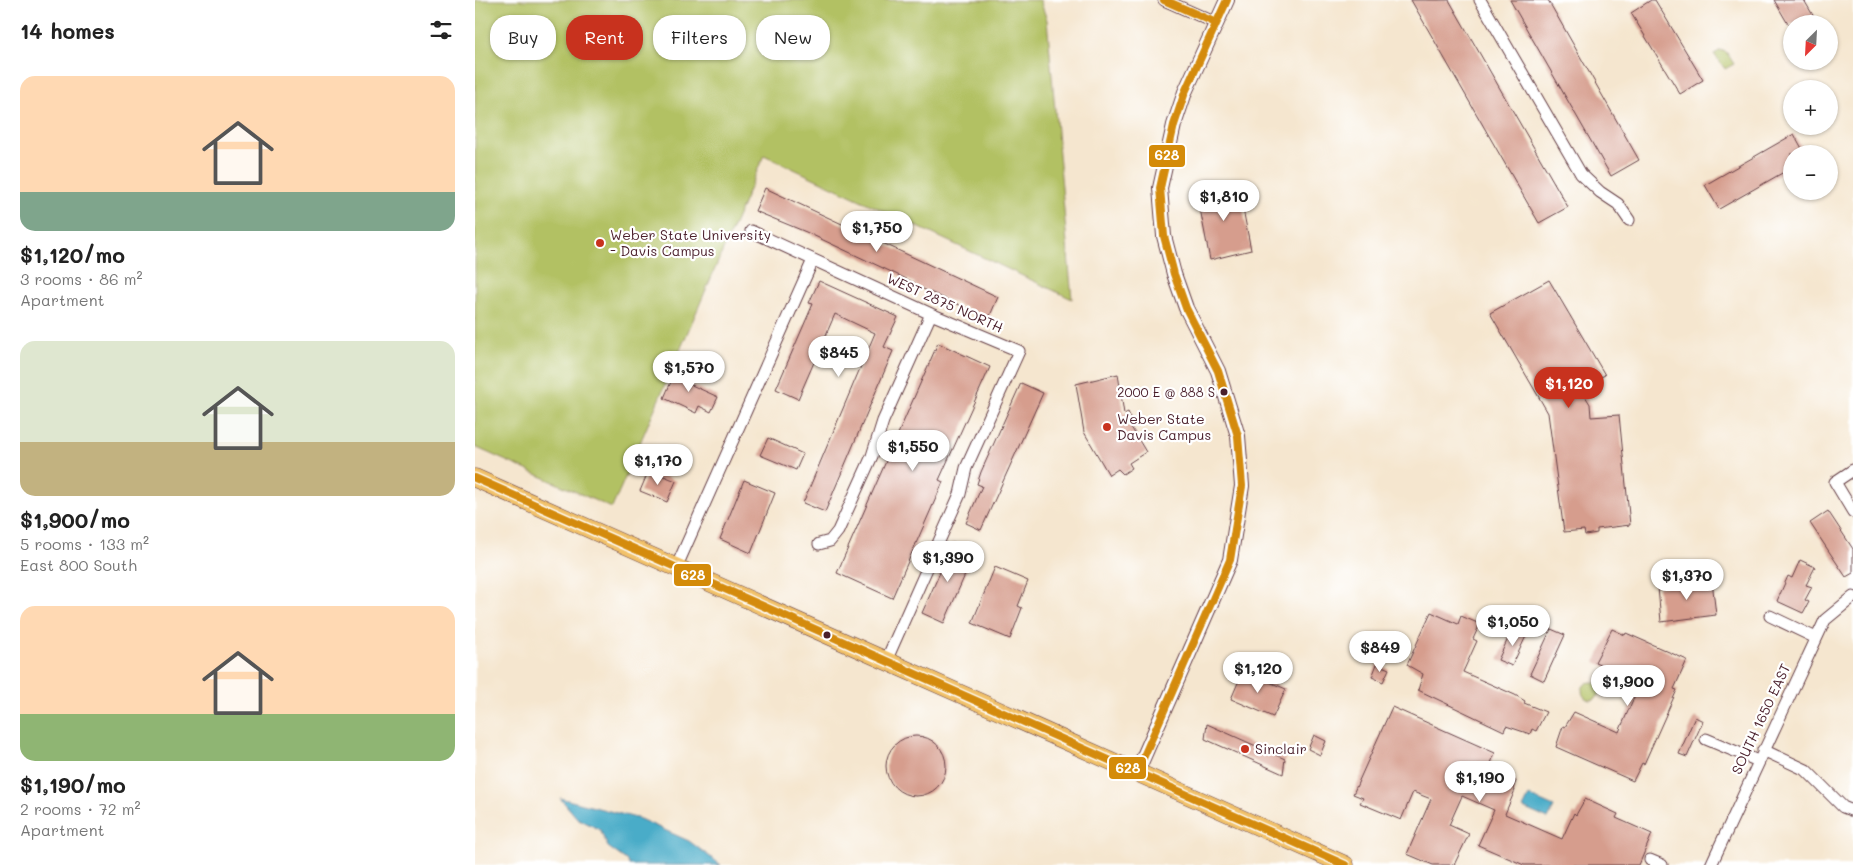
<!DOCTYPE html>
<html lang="en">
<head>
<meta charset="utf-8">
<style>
	:root { --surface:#fff; --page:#f2f2f2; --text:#222; --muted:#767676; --accent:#c8321e }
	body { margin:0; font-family:Mali,sans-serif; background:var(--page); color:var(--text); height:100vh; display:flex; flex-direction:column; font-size:19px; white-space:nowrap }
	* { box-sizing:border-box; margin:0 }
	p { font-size:16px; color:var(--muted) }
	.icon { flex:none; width:28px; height:28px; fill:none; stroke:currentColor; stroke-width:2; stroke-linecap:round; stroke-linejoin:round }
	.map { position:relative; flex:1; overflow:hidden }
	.side { display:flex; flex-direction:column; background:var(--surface); width:475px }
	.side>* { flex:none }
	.hud { position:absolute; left:15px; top:15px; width:475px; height:45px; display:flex; gap:10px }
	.needle { width:32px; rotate:204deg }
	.tools { position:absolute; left:1308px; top:15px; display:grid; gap:10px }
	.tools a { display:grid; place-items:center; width:55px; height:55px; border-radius:50%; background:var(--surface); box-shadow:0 1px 4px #0004; font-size:25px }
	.price { position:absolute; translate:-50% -42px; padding:0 11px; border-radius:18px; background:#fff; color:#222; font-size:16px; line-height:32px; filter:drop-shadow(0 1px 2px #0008) }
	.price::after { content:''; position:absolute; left:50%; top:30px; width:15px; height:11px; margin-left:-8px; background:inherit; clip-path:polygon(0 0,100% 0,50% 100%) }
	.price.selected { background:var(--accent); color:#fff }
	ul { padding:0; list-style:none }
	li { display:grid; align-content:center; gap:10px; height:265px; padding:0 20px }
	li span { display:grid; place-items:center; height:155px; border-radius:15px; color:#555 }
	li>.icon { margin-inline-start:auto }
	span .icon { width:90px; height:90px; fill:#fffc; stroke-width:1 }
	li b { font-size:21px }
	h2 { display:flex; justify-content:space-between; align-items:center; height:60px; padding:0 20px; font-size:21px }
	.pill { padding:0 18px; border-radius:20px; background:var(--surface); box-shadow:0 1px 4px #0004; font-size:18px; line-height:45px }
	.pill.selected { background:var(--accent); color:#fff }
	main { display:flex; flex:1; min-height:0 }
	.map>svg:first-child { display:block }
	.green { fill:#b2c163; stroke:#7e7047 }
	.water { fill:#49acc8; stroke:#4a667a }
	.building { fill:#d69d8d }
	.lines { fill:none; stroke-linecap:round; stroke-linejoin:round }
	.minor-casing { stroke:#643d44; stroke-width:13 }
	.tertiary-casing { stroke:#643d44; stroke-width:16 }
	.primary-casing { stroke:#643d44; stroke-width:19 }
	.minor { stroke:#fff; stroke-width:11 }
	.tertiary { stroke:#fff; stroke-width:14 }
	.primary { stroke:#f2c26a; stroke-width:18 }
	.bus-1-casing { stroke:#fff; stroke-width:11 }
	.bus-1 { stroke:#d48b09; stroke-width:8 }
	.poi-dot { fill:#c8321e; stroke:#fff; stroke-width:2 }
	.bus-dot { fill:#4a1f2b; stroke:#fff; stroke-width:2 }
	.labels { text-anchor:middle; stroke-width:4.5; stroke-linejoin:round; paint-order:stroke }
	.bus-label { font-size:13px; fill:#4a1f2b; stroke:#fff; text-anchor:end }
	.poi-label { font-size:14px; fill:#4a1f2b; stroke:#fff; text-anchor:start }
	.street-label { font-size:14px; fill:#4a1f2b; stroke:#fff }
	.line-badge { stroke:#fff; stroke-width:2 }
	.badge-label { font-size:14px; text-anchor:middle; font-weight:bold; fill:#fff }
</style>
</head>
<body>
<main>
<section class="side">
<h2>14 homes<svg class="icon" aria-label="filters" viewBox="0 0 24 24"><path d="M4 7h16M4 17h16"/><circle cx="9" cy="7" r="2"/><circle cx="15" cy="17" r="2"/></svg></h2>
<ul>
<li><span style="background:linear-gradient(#ffd9b3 75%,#7fa58c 0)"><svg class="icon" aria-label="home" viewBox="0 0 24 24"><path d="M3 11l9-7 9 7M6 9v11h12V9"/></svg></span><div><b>$1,120/mo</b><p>3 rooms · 86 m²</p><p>Apartment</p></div></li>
<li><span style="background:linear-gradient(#dfe7d0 65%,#c2b280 0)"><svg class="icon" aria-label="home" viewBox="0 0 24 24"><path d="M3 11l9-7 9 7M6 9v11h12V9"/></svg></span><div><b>$1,900/mo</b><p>5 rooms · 133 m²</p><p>East 800 South</p></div></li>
<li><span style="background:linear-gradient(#ffd9b3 70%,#8fb573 0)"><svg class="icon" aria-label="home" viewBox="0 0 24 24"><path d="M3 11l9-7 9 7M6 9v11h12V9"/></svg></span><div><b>$1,190/mo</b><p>2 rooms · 72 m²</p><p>Apartment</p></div></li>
</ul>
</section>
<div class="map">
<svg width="1378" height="865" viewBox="0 0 1378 865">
	<rect width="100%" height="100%" fill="#fff"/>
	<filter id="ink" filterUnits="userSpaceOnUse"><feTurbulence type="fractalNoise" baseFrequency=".02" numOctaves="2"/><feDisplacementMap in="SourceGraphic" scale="10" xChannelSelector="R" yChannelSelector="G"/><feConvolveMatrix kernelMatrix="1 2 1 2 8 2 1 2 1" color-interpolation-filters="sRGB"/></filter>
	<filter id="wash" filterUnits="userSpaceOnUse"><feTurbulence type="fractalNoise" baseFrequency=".0096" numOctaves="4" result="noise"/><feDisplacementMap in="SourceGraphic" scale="20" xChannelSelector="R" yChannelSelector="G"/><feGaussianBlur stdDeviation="1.12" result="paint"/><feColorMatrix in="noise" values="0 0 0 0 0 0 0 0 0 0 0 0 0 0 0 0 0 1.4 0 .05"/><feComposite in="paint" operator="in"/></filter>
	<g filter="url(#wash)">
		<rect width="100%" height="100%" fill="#f5e6cf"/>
		<!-- green -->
		<path class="green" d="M0 0H565L572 20 597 299 289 155 137 508 0 447Z
			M1246 50 1252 53 1259 64 1250 69 1239 54Z
			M369 335 386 342 378 359 361 352Z
			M1107 691a9 9 0 1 1 18 0a9 9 0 1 1-18 0Z"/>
		<!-- water -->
		<path class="water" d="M1054 796 1079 807 1073 819 1048 808Z
			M85 798 165 819 214 841 246 865H154L151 860 133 847 125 830 102 818Z"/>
		<g id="blocks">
			<!-- building -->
			<path class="building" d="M936 0H974L1093 207 1064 223Z
				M1035 0H1073L1164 160 1136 176Z
				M1176 0H1180L1228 80 1205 94 1156 13Z
				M1299 0H1329L1343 24H1313Z
				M1319 134 1330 154H1316V168L1244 209 1230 185Z
				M763 183 776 250 735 260 722 193Z
				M290 188 523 297 514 318 439 285 440 283 331 232 280 211Z
				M1074 280 1130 375 1105 388 1115 404 1116 417 1144 415 1155 525 1122 529V533L1110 535 1109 530 1089 532 1073 413 1015 313Z
				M344 281 423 317 409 347 418 351 350 512 328 503 400 333 360 314 323 399 301 389 338 304 334 303Z
				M463 343 515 367 464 480 468 482 417 598 362 573Z
				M203 366 217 372 212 383 243 397 236 412 224 406 221 413 189 398Z
				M643 374 649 414 653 412 657 420 653 422 671 452 654 463 657 468 648 474 643 469 634 475 609 432 601 384Z
				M546 383 568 393 506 530 491 523 507 486 502 484 506 472Z
				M293 438 328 454 321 470 285 455Z
				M174 470 201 481 192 502 165 491Z
				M269 480 300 493 276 553 245 539Z
				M1353 511 1378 549V573L1371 577 1335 523Z
				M478 543 500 552 469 623 447 613Z
				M1325 560 1340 567 1331 585 1337 587 1330 600 1334 602 1328 613 1302 601 1313 576 1317 578Z
				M520 567 553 581 543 606 547 608 535 639 497 623Z
				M1237 581 1241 615 1186 622 1183 587Z
				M956 612 983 624 986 616 1005 624 998 639 1002 641 988 672 1040 695 1050 701 1049 703 1071 712 1061 731 1057 729 1055 734 1031 726 1029 731 943 690 948 674 932 665Z
				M1038 628 1052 634 1037 666 1023 660Z
				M1076 629 1090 635 1069 681 1055 674Z
				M1137 629 1150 635 1151 633 1212 660 1199 689 1202 690 1169 764 1167 763 1158 781 1081 747 1088 726 1090 727 1099 712 1144 732 1166 681 1120 662Z
				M902 664 914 669 908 682 897 677Z
				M768 671 811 689 798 717 756 699Z
				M917 707 1020 753 1013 771 1032 780 1033 777 1041 781 1038 789 1040 790 1030 814 1087 839 1099 813 1101 815 1110 799 1143 814 1141 818 1177 834 1164 865H1049L1003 845 1019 810 987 796 974 825 994 834 979 865H958L932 854 956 799 938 792 926 820 885 803 888 798 878 794Z
				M1220 717 1228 721 1212 757 1204 754Z
				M732 724 810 759 808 774 730 739Z
				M839 735 851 741 845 755 833 749Z
				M411 766a30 30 0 1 1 60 0a30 30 0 1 1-60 0Z"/>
		</g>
	</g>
	<g filter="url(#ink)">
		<use href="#blocks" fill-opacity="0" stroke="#643d44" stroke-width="1"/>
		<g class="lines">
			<!-- minor casing -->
			<g class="minor-casing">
				<path id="minor" d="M689 0 741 23
					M1005 0 1106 174 1125 192 1143 204 1154 220
					M276 231 456 314 544 351 491 468 485 494 411 661
					M1378 470 1360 482 1378 512
					M344 544 355 541 363 531 397 456 408 421 456 314
					M201 568 338 260
					M1295 616 1341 638
					M1231 739 1283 761
					M1288 750 1331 770 1368 807 1378 811
					M1175 860 1187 865
					M1236 865 1350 620 1378 597"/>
			</g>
			<!-- tertiary casing -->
			<g class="tertiary-casing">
				<path id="tertiary" d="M662 772 755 560 767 486 763 436 743 371 711 308 699 274 689 236 685 188 699 125 710 92 752 0"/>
			</g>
			<!-- primary casing -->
			<g class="primary-casing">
				<path id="primary" d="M0 478 870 865"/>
			</g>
			<!-- minor -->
			<use href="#minor" class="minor"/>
			<!-- tertiary -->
			<use href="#tertiary" class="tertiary"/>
			<!-- primary -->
			<use href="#primary" class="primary"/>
			<!-- bus-1 casing -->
			<g class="bus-1-casing">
				<path id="bus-1" d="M689 0 741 23
					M0 478 870 865
					M662 772 755 560 767 486 763 436 743 371 711 308 699 274 689 236 685 188 699 125 710 92 752 0"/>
			</g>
			<!-- bus-1 -->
			<use href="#bus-1" class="bus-1"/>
		</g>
	</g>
	<!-- markers -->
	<g class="poi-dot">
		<circle cx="125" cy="243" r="5"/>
		<circle cx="632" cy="427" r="5"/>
		<circle cx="770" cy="749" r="5"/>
	</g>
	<g class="bus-dot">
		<circle cx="749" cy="392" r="4.5"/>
		<circle cx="352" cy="635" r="4.5"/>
	</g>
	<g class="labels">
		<!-- bus labels -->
		<g class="bus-label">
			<text x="740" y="397">2000 E @ 888 S</text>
		</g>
		<!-- poi labels -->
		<g class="poi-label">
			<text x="135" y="240">Weber State University<tspan x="135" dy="16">- Davis Campus</tspan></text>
			<text x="642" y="424">Weber State<tspan x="642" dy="16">Davis Campus</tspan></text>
			<text x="780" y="754">Sinclair</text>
		</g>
		<!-- street labels -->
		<g class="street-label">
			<text transform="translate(470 303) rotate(24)" y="5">WEST 2875 NORTH</text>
			<text transform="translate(1286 719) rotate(-65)" y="5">SOUTH 1650 EAST</text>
		</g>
	</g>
	<g class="line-badge">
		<rect x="673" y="144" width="38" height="24" rx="5" fill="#d48b09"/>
		<rect x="198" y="563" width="39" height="24" rx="5" fill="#d48b09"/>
		<rect x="633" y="756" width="39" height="24" rx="5" fill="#d48b09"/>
	</g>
	<g class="badge-label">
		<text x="692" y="160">628</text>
		<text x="218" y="580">628</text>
		<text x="653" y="773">628</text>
	</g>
</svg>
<div class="tools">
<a><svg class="needle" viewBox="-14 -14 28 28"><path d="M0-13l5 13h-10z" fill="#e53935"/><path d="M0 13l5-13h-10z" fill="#767676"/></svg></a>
<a>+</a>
<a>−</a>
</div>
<b class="price" style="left:749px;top:222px">$1,810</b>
<b class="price" style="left:402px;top:253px">$1,750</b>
<b class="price" style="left:364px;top:378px">$845</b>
<b class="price" style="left:214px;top:393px">$1,570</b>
<b class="price selected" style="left:1094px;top:409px">$1,120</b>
<b class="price" style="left:438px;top:472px">$1,550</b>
<b class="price" style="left:183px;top:486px">$1,170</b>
<b class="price" style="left:473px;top:583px">$1,390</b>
<b class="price" style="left:1212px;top:601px">$1,370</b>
<b class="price" style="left:1038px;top:647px">$1,050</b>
<b class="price" style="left:905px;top:673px">$849</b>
<b class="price" style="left:783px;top:694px">$1,120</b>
<b class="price" style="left:1153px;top:707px">$1,900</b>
<b class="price" style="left:1005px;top:803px">$1,190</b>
<div class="hud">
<a class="pill">Buy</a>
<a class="pill selected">Rent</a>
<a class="pill">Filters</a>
<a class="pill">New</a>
</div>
</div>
</main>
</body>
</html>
